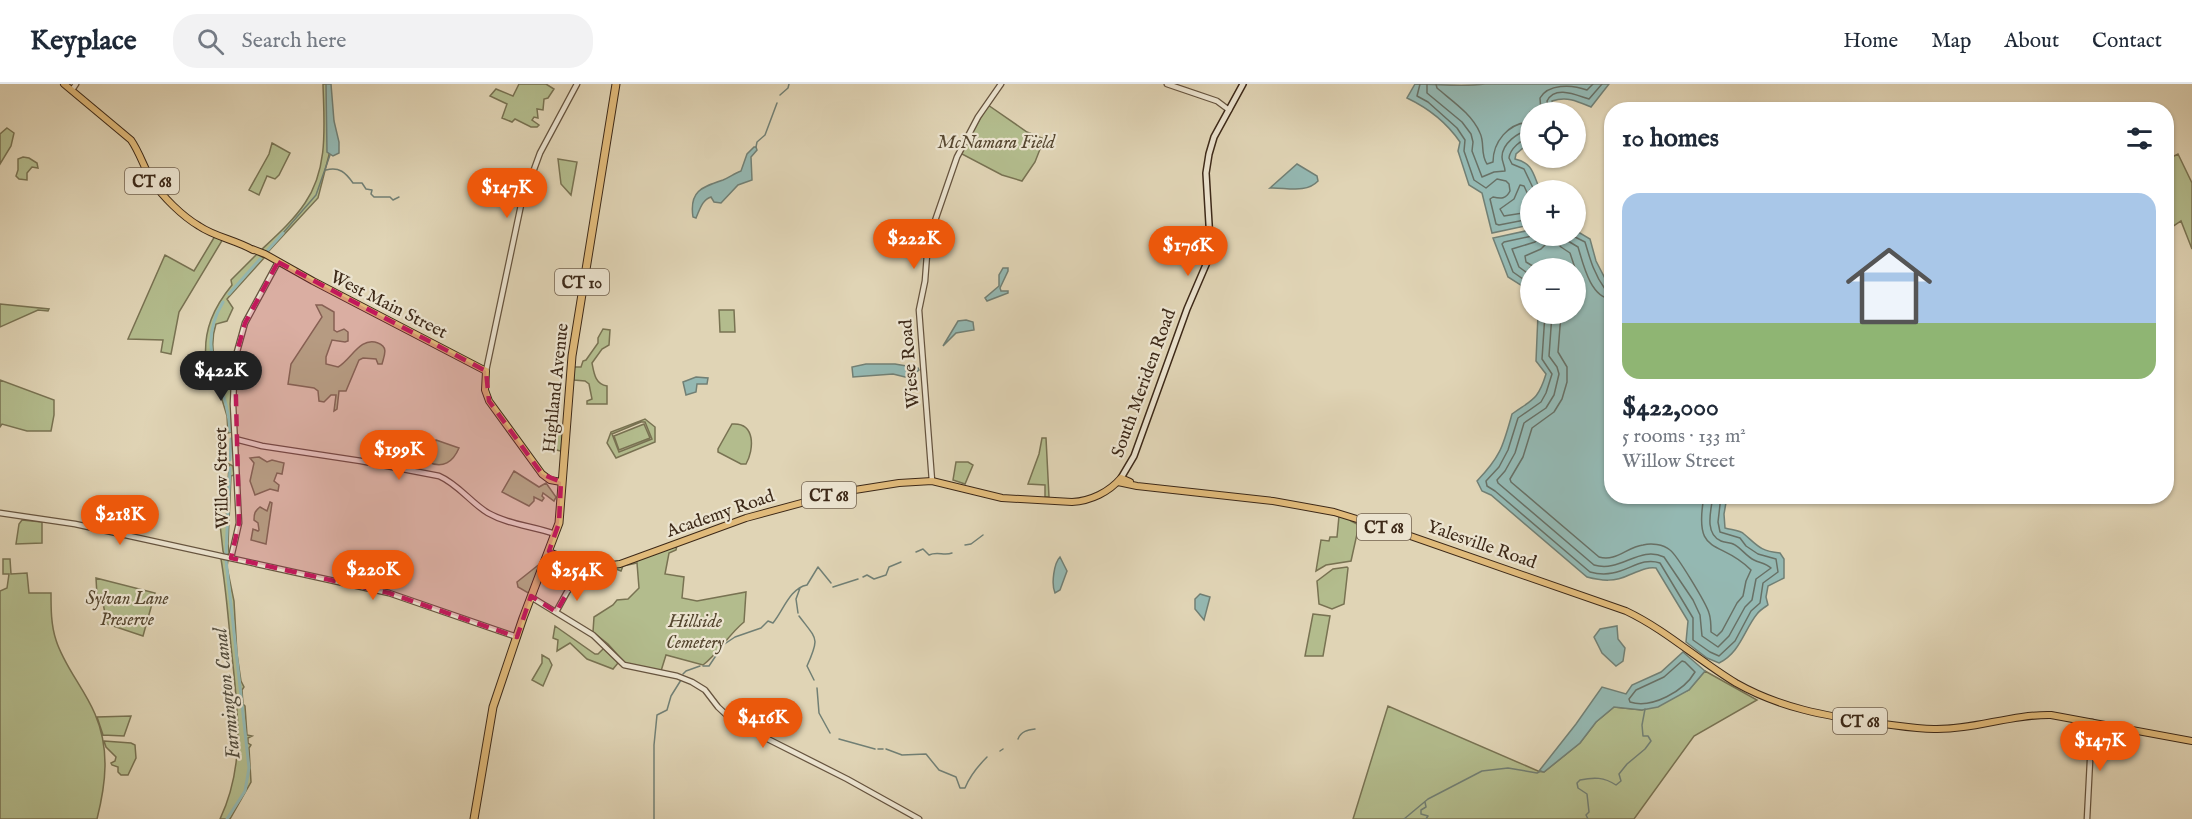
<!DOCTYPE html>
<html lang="en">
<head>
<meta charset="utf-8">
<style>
	:root { --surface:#fff; --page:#f2f2f3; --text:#1f2937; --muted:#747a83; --line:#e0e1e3; --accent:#ea580c }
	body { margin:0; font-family:"IM FELL English",serif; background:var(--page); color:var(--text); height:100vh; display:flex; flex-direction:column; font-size:22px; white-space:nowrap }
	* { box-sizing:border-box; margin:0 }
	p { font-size:20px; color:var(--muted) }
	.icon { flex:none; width:33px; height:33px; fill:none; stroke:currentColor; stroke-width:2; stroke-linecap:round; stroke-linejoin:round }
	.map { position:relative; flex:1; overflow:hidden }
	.sheet { position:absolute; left:1604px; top:18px; width:570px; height:402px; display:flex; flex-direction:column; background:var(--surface); border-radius:24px; box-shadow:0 2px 4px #0004 }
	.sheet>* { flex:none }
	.tools { position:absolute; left:1520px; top:18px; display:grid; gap:12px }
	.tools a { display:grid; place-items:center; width:66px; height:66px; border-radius:50%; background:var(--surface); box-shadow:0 2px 4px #0004; font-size:30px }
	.price { position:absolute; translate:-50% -51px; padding:0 14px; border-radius:21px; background:var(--accent); color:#fff; font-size:20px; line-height:39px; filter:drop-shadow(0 2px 3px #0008) }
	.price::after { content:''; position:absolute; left:50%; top:36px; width:18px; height:14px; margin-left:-9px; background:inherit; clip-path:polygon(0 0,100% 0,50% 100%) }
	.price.current { background:#222; color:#fff }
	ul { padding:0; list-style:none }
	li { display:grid; align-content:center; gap:12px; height:318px; padding:0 18px }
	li+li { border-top:2px solid var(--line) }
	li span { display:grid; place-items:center; height:186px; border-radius:18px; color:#555 }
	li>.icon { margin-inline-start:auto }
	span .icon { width:108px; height:108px; fill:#fffc; stroke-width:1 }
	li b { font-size:26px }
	h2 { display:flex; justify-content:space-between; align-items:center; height:72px; padding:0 18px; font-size:26px }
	header { display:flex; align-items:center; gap:36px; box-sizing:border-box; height:84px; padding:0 30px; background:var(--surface); border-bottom:2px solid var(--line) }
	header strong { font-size:28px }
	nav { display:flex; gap:33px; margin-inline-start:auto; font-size:21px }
	.search { width:420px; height:54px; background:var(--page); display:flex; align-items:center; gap:15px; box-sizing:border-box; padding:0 21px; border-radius:24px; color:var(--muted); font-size:22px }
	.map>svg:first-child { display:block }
	.green { fill:#b3bc8d; stroke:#787252; stroke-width:1.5; fill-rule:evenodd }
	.water { fill:#94b8b2; stroke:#717f74; stroke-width:1.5 }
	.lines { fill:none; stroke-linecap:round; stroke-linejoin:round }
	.shore { stroke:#687065; stroke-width:1.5 }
	.stream { stroke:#717f74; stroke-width:1.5 }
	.canal { stroke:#94b8b2; stroke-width:3 }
	.tertiary-casing { stroke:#66543f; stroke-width:7 }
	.secondary-casing { stroke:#3d2918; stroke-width:8 }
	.primary-casing { stroke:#3d2918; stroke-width:8 }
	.trunk-casing { stroke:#3d2918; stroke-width:9 }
	.tertiary { stroke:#ebe3cf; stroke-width:4.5 }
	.secondary { stroke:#ebe3cf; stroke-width:5 }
	.primary { stroke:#e0ba7a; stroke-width:6 }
	.trunk { stroke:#e0ba7a; stroke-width:7 }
	.marked { fill:#c2185b; fill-opacity:0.2; stroke:#c2185b; stroke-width:4.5; stroke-dasharray:12 8; stroke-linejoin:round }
	.labels { text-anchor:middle; stroke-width:4.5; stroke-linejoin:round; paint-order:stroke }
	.shield { fill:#ebe3cf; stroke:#71614f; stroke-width:1.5 }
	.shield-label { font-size:16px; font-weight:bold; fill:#3d2918 }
	.park-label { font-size:18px; font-style:italic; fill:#55462f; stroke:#ebe3cf }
	.street-label { font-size:18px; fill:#3d2918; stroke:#ebe3cf }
	.water-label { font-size:20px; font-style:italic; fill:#534d3e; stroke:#ebe3cf }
</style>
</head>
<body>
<header>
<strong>Keyplace</strong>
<div class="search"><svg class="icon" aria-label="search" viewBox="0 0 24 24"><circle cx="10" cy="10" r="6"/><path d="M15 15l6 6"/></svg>Search here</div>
<nav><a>Home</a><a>Map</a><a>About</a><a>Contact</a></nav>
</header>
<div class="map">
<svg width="2192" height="735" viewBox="0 0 2192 735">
	<rect width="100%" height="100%" fill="#e0d4b5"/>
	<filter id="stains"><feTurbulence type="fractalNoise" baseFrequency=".00333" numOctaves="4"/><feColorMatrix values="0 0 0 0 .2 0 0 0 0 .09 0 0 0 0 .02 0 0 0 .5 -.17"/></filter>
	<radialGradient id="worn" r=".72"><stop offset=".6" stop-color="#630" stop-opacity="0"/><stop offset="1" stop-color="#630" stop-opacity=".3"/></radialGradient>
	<!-- green -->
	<path class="green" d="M323 0H329V71L318 114 266 170 260 167C276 152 293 137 305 119 329 84 324 40 323 0Z
		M519 0H546L554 5 548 14 544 15 543 26 537 25 538 34 534 33 532 36 539 41 537 43H531L515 35 512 38 502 34 507 20 490 12 496 5 513 12Z
		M988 21 1027 48 1044 55 1035 78 1022 97 1002 91 960 69Z
		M7 44 14 49 11 62 0 80V50Z
		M272 59 290 69 279 91 275 95 267 92 259 111 249 106 269 70Z
		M2178 70 2192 99V165L2181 137 2166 147V76Z
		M23 73 29 74 37 79 38 84 32 83 27 89V96L19 95 16 92 18 86V75Z
		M558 75 577 78 571 111 561 100Z
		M215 152 223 155 179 228 171 270 161 268 163 256 128 255 165 171 194 187Z
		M257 170 264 174 227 215 233 224 227 237 216 240C212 252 212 266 215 279L217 281 219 289 232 290V348L228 349 227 332 210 276H206C203 246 214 223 232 201L231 196Z
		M0 220 49 225 48 227 38 226 0 243Z
		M316 221H322L334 228V246L337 248 344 245 348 248V257L345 258 332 256 326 273V280L338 283C351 276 360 252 378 259 389 263 384 272 382 280H378L376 275 363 274 359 276 346 307H339L337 325 334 327 336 311H331L324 318 319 317 318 307 314 304 288 300 291 280 322 233Z
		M719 226H734L735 248H720Z
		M603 245 610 246 609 261 602 265 592 279C594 289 595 300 607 302V320H587V317L592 315 589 300 585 297 574 296 573 283H581L583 277 586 276 598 259V254Z
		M0 296 54 316V331L51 347H27L2 340 0 343Z
		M645 335 655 343V358L616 374 607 359 611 348ZM641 338H645L652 355 619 368 612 350Z
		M644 340 650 354 619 366 614 352Z
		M732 340C756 338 754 366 746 380H741L718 368V365Z
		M552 345 563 346 561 367 547 364Z
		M1042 354H1046L1049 413H1045V401L1028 400 1039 370Z
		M436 356 459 364C453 378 443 385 428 378Z
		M259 373 267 378 272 376 284 379 282 390 277 389 274 397 279 401 278 407 270 405 255 411 250 397 254 379 250 374Z
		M956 378H968L973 381 965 400 953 396Z
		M229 380 233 382 234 391 231 392 228 460 229 468 231 470H224L223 467 220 440 226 439Z
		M514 387 539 403 546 399 556 413 554 417 543 409 542 412 544 414 542 417 534 413V417L529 422 502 408Z
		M270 418 272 419 266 460 251 456 253 445 258 447 259 446 258 439 254 436C254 429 255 427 260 423L267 427Z
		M1339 432 1351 435V437L1359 441 1351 477 1326 481 1316 487 1321 456 1329 457 1330 453H1337Z
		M22 436 42 438V459L16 460 19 440Z
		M677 461 676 466 669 469 665 490 684 493 682 514 697 517 746 508 744 538C728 551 719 569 703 581L666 571 661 587 625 579 608 560 593 548 594 533 613 521 617 516 628 515 639 504 637 479 623 482 621 487 616 485 617 482Z
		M3 475H10L11 490 27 489 29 509H51C51 525 51 541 56 556 64 582 84 604 95 630 110 665 106 699 97 735H0V507L7 504 9 490H3Z
		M221 475 228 476 227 483 234 517 237 570 241 597 244 603 242 606 243 620 245 622 247 651 252 652 248 654V659L251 661 249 664 251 698 230 735H220C247 678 237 622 231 562 228 533 226 504 221 475Z
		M541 479 530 510 518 503 517 498Z
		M1347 483 1348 484 1344 520 1332 525 1319 520 1317 497 1333 485Z
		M96 494 155 509 143 552 107 540 103 519 106 513 103 510 97 512Z
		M1313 530 1330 532 1323 572H1305Z
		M555 542 595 570H598L605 563 618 579 613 585 587 575 570 559 557 567 558 556 553 554Z
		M542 571 549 575 552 581 543 602 532 596 542 579Z
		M1705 587 1757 616 1694 652 1634 735H1353L1388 622 1538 687 1544 688 1580 659 1596 638 1614 623 1642 626 1689 606Z
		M131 632 124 652 103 651 97 633Z
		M104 657 131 659 135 661 136 674 128 691H121L118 688V683L112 681 111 679 115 677 116 673 106 663Z"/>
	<!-- water -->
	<path class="water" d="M326 0H331L334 37 339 58V69L333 72 327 68Z
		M1415 0C1438 0 1463 3 1485 0H1609L1591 23C1577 17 1567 12 1552 17L1554 27 1558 28H1530V58L1516 70 1515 75C1533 79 1533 90 1540 106H1530V141L1492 149 1482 109 1469 101 1458 67 1460 58C1447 39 1428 24 1407 14Z
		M754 63H756L757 66 751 73 752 96 738 101 721 119 714 118 711 113C702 116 700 125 696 134L693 133C689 107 702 103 723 96 730 93 735 89 741 87L747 70Z
		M1297 80 1317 92 1318 97C1306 110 1285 103 1270 104Z
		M1530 146V152H1575V146L1590 155 1596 177 1611 206V412L1727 413 1724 430 1725 444C1731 446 1740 446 1744 450 1758 462 1760 467 1780 469L1784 475V494L1768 502 1766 513 1768 521C1765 523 1760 526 1757 530 1744 546 1740 569 1719 579L1707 574 1686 558 1688 537 1656 484C1645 483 1640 487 1629 491 1615 498 1602 497 1587 493L1491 411 1482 407 1477 397C1501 372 1503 362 1512 330 1533 315 1538 316 1546 290L1536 277 1538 230H1575V184H1530V207L1508 193 1493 154Z
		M1003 184H1008V187L1000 204 1001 207H1008V209L987 217 985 214 999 202V191Z
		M966 236 973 238 974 246 956 249 943 262 958 237Z
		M866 280H895L918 284 919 286 914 290 905 293 893 290 853 293 852 283Z
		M696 293 708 294 707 300H697L696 308 686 311 683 298Z
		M1060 473 1067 487 1060 506 1055 509C1051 500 1054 479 1060 473Z
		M1200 510 1210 513 1204 536 1195 525V515Z
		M1617 542 1618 555 1625 564 1623 577 1616 582 1602 569 1594 553 1600 545Z
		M1683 568 1705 587 1689 606 1658 623 1642 626 1614 623 1596 638 1580 659 1544 688 1539 687 1576 640 1602 603 1626 610 1632 601 1661 588Z"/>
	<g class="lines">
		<!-- shore -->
		<path class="shore" d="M1420 0 1417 12 1428 18 1457 44 1465 56 1464 67 1474 96 1486 104 1497 95 1506 97 1509 100 1510 107C1506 115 1501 115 1493 113L1490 115 1496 140 1499 141 1530 135
			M1427 0V9L1462 38 1471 50 1473 58 1472 67 1482 93 1494 88 1505 87C1505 82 1502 78 1502 73 1502 60 1518 47 1530 47
			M1436 0 1437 4C1452 17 1472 30 1480 49 1485 59 1480 70 1487 80L1493 78C1493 58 1508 39 1530 38
			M1541 28 1540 14C1548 0 1571 0 1587 6L1593 0
			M1549 28 1547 17C1555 1 1576 11 1589 15L1602 0
			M1530 54C1521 55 1510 65 1509 74L1512 80 1524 85 1534 106
			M1530 115 1524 102 1520 101 1514 115 1500 125 1504 132 1530 128
			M1563 152 1568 157 1578 163C1583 179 1590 213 1611 215
			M1573 152 1585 158C1590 175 1594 190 1605 205L1611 207
			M1536 184 1526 178 1525 172 1541 165 1552 154 1561 163 1570 169 1575 184
			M1530 191 1519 183 1512 165 1535 158 1542 152
			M1530 200 1513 188 1502 160 1504 158 1532 152
			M1545 230 1542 275 1552 290 1546 309 1541 318 1518 334 1508 366 1499 383 1486 397 1487 402 1495 407 1590 488C1623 497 1636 471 1660 479L1693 534V556L1710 568 1719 572 1735 557 1751 527 1760 519 1763 499 1778 488 1776 475 1758 470 1746 462 1740 454 1720 448 1718 438 1721 412
			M1552 230 1549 272 1557 283 1559 290 1554 311 1546 324 1524 339 1515 369 1505 387 1497 396 1498 399 1594 481C1621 489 1639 461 1664 473L1693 516 1700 531 1702 552 1718 563 1729 552 1745 523 1752 516 1756 495 1771 484C1766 479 1760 479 1754 476 1746 472 1742 465 1735 461 1731 458 1725 459 1721 457 1704 450 1711 426 1713 412
			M1561 230 1558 268 1567 283V298L1562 315 1554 328 1532 344 1523 373 1510 395 1511 398 1599 473C1616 478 1627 463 1643 461 1651 459 1663 460 1670 466 1677 471 1706 519 1709 529 1711 535 1711 542 1711 548L1717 552 1722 547 1737 519 1743 512 1746 497 1751 486C1720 454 1693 475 1704 412
			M1682 577 1685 578 1695 588C1684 607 1652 625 1630 618L1629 615 1636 606 1664 593Z"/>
		<!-- stream -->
		<path class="stream" d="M780 11 788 4 789 0
			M756 63 757 58 765 51 777 19
			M326 86C339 82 346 89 353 99H362L366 105 372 106 371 110 374 113H390L393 116 399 113
			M283 149 316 111 330 71
			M965 461 971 460 983 451
			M916 468 923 465 929 471C937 467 944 472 952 469
			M863 493 867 491 874 495 886 491 889 483 901 478
			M833 503 858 495
			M798 529 796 515 800 504
			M799 532C817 556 820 553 807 582L814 596
			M703 582H709L723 561 735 553 761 544 768 537 773 539C783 527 790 504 807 501L818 483 831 499
			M683 590 686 587 700 582
			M817 604 819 629 830 649
			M839 655 875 665
			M1018 655C1021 647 1028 646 1035 645
			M878 665H883
			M886 665 902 671 926 670 939 686 956 693 960 704H965C969 694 979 681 987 673
			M1000 667 1003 665
			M1425 718 1426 723 1421 726V730L1428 732 1426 735
			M654 735V661L657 631 667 626 671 612 681 596
			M1404 735 1428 715 1482 687 1508 684 1537 689 1541 687
			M1588 735 1586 731 1589 728 1587 710 1578 704 1577 699 1580 696C1594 693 1604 693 1616 701L1621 697 1619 690 1627 680 1645 665 1651 657 1648 652H1643L1642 641 1645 625"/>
		<!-- canal -->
		<path class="canal" d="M267 167 283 149
			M229 210 260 175
			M223 218C193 268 228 297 230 347
			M230 376 231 355
			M226 470 230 384
			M226 476 249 684 245 707 227 735"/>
		<!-- tertiary casing -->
		<g class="tertiary-casing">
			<path id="tertiary" d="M1167 0 1217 17 1229 26
				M72 6 76 0
				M486 287 521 121 540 69 577 0
				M235 355 262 362 361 377 439 392C458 400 471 419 488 429 509 441 533 442 555 450
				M932 397 919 226 925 197 928 157 957 73 978 33 1001 0
				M0 429 75 440 389 509 517 553
				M231 474 239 439 233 320 235 275 245 239 278 178
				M531 513 593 551 624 581 677 592 692 598 705 606 718 623 734 638 847 695 919 735
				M556 528 567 508 579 492 583 482
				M2087 735 2092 638"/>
		</g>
		<!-- secondary casing -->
		<g class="secondary-casing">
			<path id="secondary" d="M1121 394 1134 372 1187 225 1208 176 1210 157 1206 89 1209 70 1214 53 1243 0"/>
		</g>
		<!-- primary casing -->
		<g class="primary-casing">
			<path id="primary" d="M64 0 131 56C140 69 144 84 152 97 163 113 182 132 199 142 215 153 236 156 253 166
				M252 165 265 170 313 197 486 287 485 306 489 317 542 390 550 396 561 398
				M1118 398 1137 402 1273 417 1334 428 1396 447 1626 527C1666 546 1698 576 1736 599 1780 624 1826 632 1875 639 1894 641 1914 645 1934 645 1973 646 2012 630 2051 631L2192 657
				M549 468C576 480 590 485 620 480L746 434 842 408 899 399 932 397 1002 414 1072 418C1091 417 1109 408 1121 394L1130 398"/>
		</g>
		<!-- trunk casing -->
		<g class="trunk-casing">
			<path id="trunk" d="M474 735 493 623 523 534 559 439 572 272 616 0"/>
		</g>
		<!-- tertiary -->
		<use href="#tertiary" class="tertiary"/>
		<!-- secondary -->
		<use href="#secondary" class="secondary"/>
		<!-- primary -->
		<use href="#primary" class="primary"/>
		<!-- trunk -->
		<use href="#trunk" class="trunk"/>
	</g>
	<!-- marked area -->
	<path class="marked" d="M278 178 486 287 489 317 542 390 561 398 559 439 549 467 583 482 556 528 531 512 517 553 389 509 231 474 239 439 235 275 245 239Z"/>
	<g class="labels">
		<!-- shield labels -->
		<g class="shield">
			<rect x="125" y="84" width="54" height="26" rx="4.5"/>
			<rect x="555" y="185" width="54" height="26" rx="4.5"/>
			<rect x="802" y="398" width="54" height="26" rx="4.5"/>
			<rect x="1357" y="430" width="54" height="26" rx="4.5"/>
			<rect x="1833" y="624" width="54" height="26" rx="4.5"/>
		</g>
		<g class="shield-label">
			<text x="152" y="103">CT 68</text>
			<text x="582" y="204">CT 10</text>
			<text x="829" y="417">CT 68</text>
			<text x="1384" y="449">CT 68</text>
			<text x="1860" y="643">CT 68</text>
		</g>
		<!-- park labels -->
		<g class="park-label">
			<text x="996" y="64">McNamara Field</text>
			<text x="127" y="520">Sylvan Lane<tspan x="127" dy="21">Preserve</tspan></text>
			<text x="695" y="543">Hillside<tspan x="695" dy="21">Cemetery</tspan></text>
		</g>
		<!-- street labels -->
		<g class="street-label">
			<text transform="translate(389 220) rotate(27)" y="6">West Main Street</text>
			<text transform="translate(909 280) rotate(-95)" y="6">Wiese Road</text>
			<text transform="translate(1143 299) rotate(-70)" y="6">South Meriden Road</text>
			<text transform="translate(555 304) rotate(-84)" y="6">Highland Avenue</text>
			<text transform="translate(221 394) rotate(-91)" y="6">Willow Street</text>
			<text transform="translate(720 429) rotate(-19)" y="6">Academy Road</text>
			<text transform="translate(1482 460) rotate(19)" y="6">Yalesville Road</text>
		</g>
		<!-- water labels -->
		<g class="water-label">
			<text transform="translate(226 610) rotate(-96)" y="7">Farmington Canal</text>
		</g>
	</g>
	<rect width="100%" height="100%" filter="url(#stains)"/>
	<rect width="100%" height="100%" fill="url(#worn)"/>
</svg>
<div class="tools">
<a><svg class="icon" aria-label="locate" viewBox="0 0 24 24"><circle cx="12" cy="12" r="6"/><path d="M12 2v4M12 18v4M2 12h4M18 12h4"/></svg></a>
<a>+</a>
<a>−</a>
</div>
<b class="price" style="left:507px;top:135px">$147K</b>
<b class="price" style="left:914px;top:186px">$222K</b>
<b class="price" style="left:1188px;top:193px">$176K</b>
<b class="price current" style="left:221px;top:318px">$422K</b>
<b class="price" style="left:399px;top:397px">$199K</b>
<b class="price" style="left:120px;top:462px">$218K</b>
<b class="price" style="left:373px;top:517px">$220K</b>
<b class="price" style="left:577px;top:518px">$254K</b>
<b class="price" style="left:763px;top:665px">$416K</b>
<b class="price" style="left:2100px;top:688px">$147K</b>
<section class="sheet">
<h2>10 homes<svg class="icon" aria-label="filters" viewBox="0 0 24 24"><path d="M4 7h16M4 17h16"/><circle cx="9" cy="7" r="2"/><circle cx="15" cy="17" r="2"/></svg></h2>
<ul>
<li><span style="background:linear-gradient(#a9c7e8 70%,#8fb573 0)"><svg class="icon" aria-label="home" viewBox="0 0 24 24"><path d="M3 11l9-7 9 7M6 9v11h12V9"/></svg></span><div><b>$422,000</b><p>5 rooms · 133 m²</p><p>Willow Street</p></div></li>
</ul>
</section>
</div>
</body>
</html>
